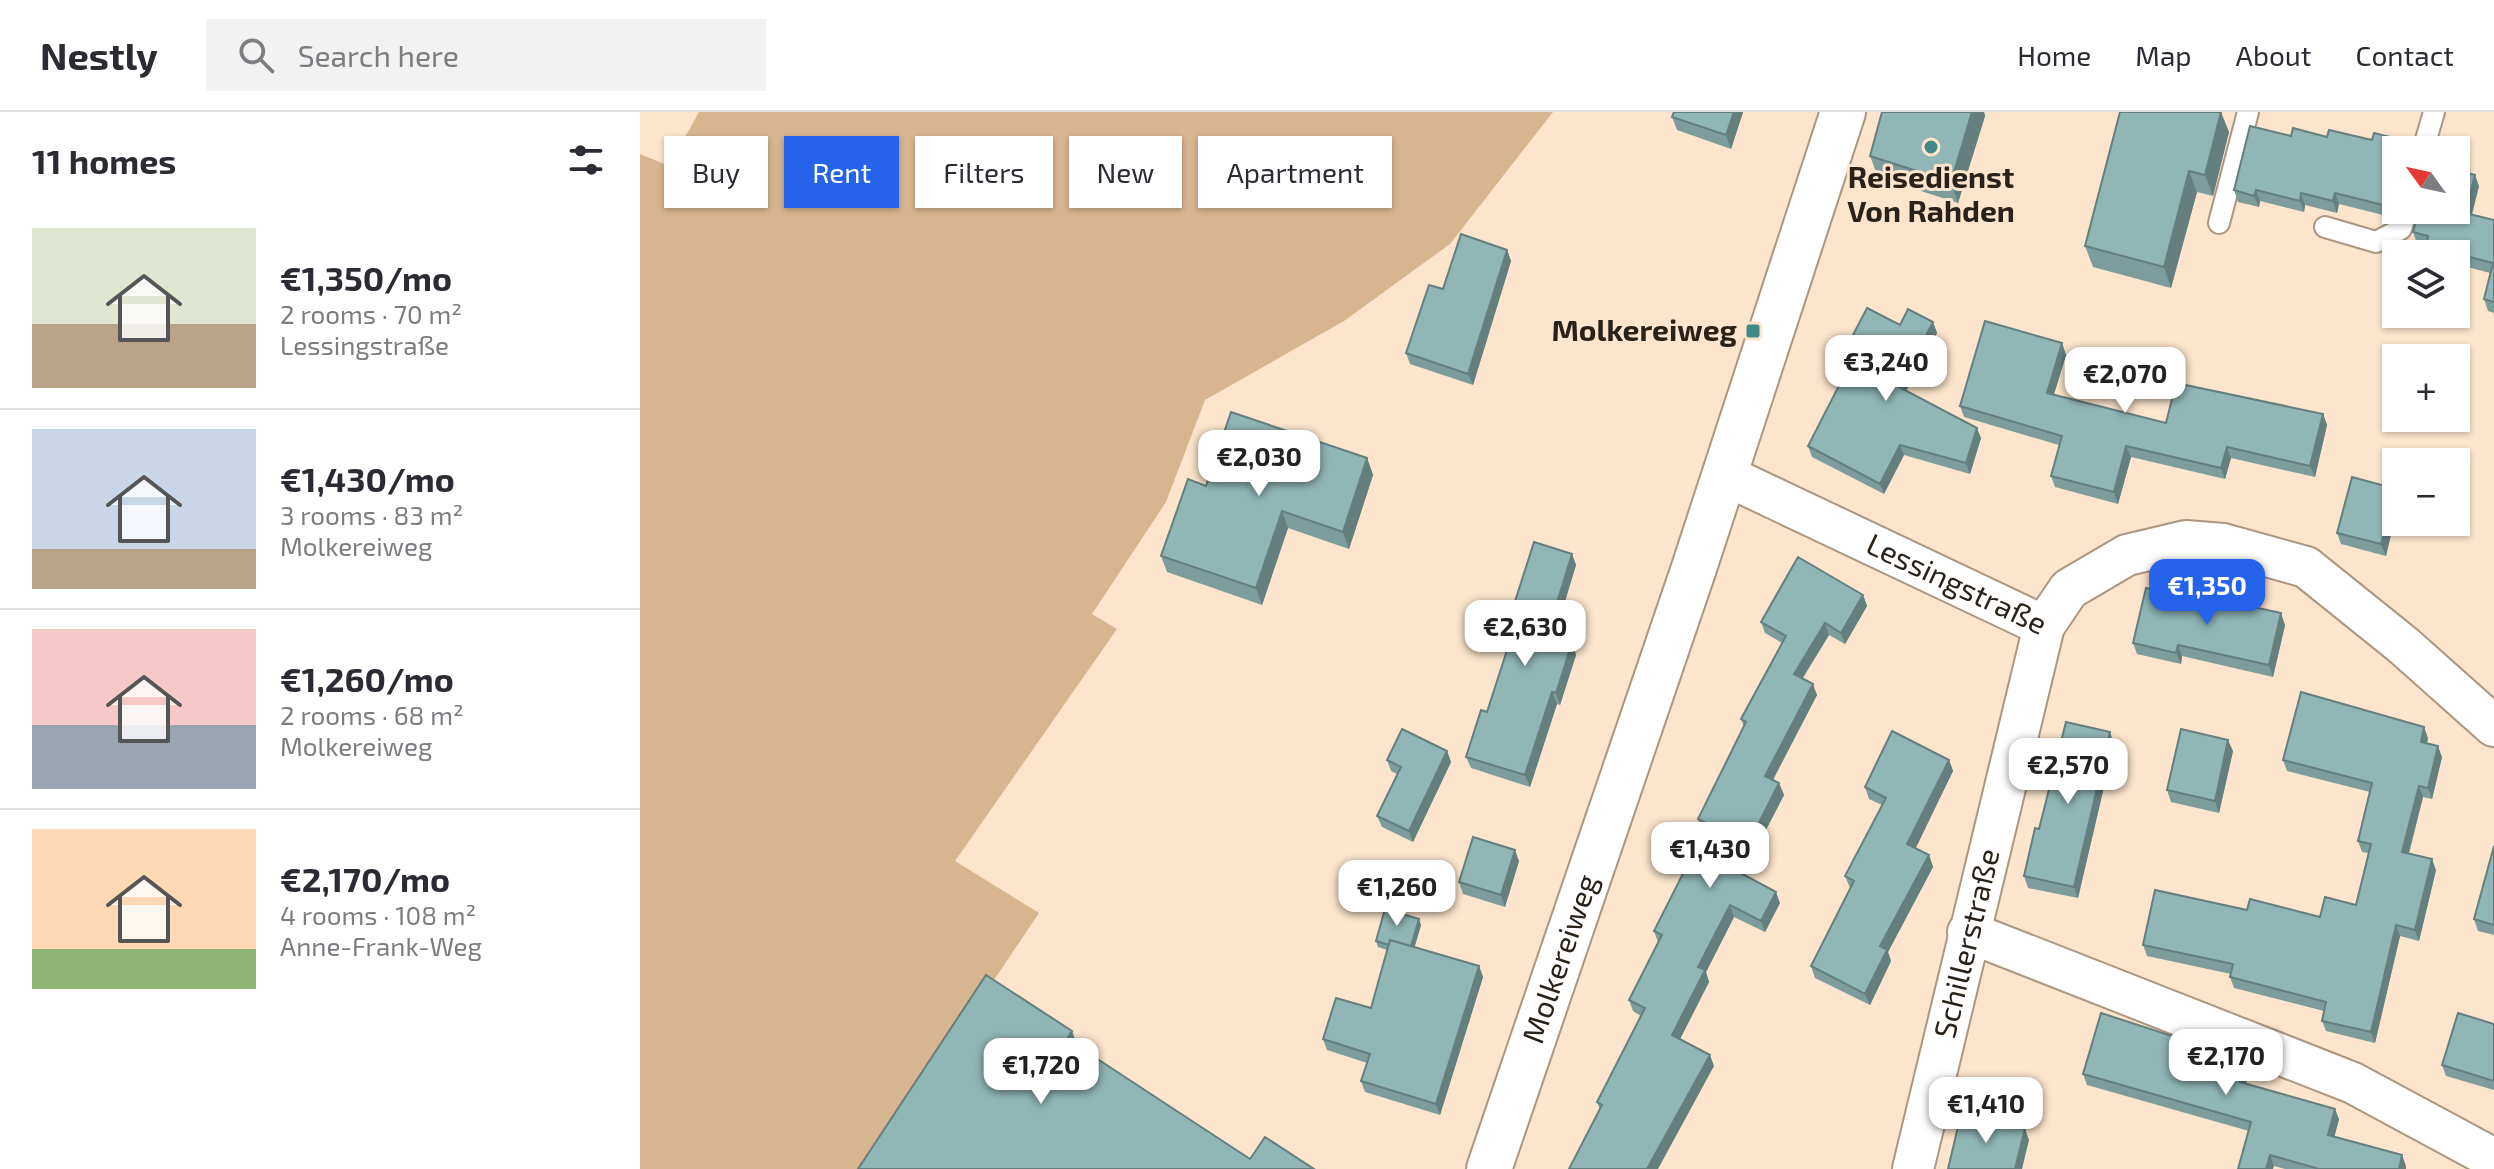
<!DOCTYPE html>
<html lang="en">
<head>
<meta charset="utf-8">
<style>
	:root { --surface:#fff; --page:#f2f2f3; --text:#2b2b33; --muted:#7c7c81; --line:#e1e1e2; --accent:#2563eb }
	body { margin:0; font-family:"Exo 2",sans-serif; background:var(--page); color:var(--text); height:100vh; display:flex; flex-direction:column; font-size:30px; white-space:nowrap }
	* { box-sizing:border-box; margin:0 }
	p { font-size:26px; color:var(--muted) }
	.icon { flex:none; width:44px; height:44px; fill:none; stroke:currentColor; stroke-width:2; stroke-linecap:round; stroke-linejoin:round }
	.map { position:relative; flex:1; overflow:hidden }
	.drawer { display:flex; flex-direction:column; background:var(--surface); width:640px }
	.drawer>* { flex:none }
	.banner { position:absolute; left:24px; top:24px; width:760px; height:72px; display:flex; gap:16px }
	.needle { width:52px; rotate:303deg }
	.fabs { position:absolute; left:1742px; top:24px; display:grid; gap:16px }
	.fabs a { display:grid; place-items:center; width:88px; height:88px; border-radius:0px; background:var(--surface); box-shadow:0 2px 6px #0004; font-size:40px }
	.price { position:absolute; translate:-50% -68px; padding:0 18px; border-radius:16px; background:#fff; color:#222; font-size:26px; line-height:52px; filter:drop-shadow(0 2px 4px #0008) }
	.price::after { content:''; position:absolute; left:50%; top:48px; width:24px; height:18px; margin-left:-12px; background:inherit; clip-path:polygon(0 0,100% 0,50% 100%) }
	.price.on { background:var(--accent); color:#fff }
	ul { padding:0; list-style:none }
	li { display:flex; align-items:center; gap:24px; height:200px; padding:0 32px }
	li+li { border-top:2px solid var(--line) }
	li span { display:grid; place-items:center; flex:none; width:224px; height:160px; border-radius:0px; color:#555 }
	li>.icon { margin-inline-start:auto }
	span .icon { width:96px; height:96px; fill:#fffc; stroke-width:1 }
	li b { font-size:34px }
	h2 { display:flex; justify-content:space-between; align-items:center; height:96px; padding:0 32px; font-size:34px }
	.tag { padding:0 28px; border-radius:0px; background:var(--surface); box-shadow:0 2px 6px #0004; font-size:28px; line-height:72px }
	.tag.on { background:var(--accent); color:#fff }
	header { display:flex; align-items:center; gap:48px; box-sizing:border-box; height:112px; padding:0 40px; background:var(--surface); border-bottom:2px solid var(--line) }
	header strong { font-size:38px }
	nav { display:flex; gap:44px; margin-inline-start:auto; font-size:28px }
	.search { width:560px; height:72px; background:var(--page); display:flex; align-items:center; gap:20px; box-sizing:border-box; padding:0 28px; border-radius:0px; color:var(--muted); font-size:30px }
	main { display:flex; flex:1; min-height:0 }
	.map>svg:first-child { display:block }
	.green { fill:#d7b58f }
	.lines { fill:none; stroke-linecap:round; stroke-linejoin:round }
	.service-casing { stroke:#ac967f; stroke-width:24 }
	.minor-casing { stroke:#ac967f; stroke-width:44 }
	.secondary-casing { stroke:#ac967f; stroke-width:48 }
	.service { stroke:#fff; stroke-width:20 }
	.minor { stroke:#fff; stroke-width:40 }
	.secondary { stroke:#fff; stroke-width:44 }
	.wall { fill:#7c9d9c }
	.shaded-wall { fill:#657f7f }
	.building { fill:#90b6b5; stroke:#657f7f; stroke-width:2 }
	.poi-dot { fill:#418988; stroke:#fce5cc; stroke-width:3 }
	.labels { text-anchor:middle; stroke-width:6; stroke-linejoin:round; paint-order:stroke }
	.poi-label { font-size:30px; font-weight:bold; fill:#2a2219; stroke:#fce5cc }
	.street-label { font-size:30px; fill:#2a2219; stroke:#fce5cc }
</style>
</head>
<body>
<header>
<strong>Nestly</strong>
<div class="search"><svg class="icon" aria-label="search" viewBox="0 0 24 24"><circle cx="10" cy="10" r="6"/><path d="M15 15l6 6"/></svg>Search here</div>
<nav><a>Home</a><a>Map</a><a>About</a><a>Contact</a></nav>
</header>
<main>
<section class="drawer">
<h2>11 homes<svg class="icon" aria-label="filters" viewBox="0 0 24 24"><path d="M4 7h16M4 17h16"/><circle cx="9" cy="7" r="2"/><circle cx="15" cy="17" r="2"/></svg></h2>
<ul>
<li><span style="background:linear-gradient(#dfe7d0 60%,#b9a48a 0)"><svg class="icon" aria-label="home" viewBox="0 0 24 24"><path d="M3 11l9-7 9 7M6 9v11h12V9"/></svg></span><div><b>€1,350/mo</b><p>2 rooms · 70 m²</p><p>Lessingstraße</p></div></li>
<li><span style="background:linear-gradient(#c9d6e8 75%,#b9a48a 0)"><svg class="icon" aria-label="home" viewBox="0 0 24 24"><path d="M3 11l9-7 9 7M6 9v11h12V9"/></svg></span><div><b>€1,430/mo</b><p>3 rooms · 83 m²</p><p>Molkereiweg</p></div></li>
<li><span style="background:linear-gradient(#f6c9c9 60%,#9aa5b1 0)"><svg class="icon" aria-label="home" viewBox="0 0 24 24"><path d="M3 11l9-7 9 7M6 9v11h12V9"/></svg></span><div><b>€1,260/mo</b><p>2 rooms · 68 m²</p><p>Molkereiweg</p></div></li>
<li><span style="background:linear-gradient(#ffd9b3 75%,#8fb573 0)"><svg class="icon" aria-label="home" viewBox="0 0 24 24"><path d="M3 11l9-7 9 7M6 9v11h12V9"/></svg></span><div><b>€2,170/mo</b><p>4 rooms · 108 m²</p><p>Anne-Frank-Weg</p></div></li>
</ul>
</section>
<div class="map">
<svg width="1854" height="1057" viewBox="0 0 1854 1057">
	<rect width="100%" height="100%" fill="#fce5cc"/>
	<!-- green -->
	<path class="green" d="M59 0H913L810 132 704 209 565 288 526 390 452 502 477 517 315 749 399 801 227 1057H0V42L29 54Z"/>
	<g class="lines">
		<!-- service casing -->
		<g class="service-casing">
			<path id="service" d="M1783 38 1794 0
				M1579 111 1608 0
				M1685 115 1736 130 1761 117 1767 98"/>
		</g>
		<!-- minor casing -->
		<g class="minor-casing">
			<g id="minor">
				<path id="s1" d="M1085 363 1404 514 1429 477 1487 443 1546 429 1583 432 1666 455 1763 533 1854 614"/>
				<path d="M1328 820 1713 971 1854 1047"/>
				<path id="s2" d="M1273 1057 1404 514"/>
			</g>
		</g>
		<!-- secondary casing -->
		<g class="secondary-casing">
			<g id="secondary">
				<path id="s3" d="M849 1057 1054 456 1203 0"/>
			</g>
		</g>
		<!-- service -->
		<use href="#service" class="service"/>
		<!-- minor -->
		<use href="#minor" class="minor"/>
		<!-- secondary -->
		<use href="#secondary" class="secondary"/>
	</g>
	<!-- wall -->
	<path class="wall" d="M1103 0 1091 37 1037 18 1032 5Z
		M1242 0H1344L1345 4 1318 91 1238 65 1230 44Z
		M1589 20 1573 84 1557 80 1531 176 1453 155 1445 134Z
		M1651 24 1766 29 1769 38H1756V93L1751 105 1699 92 1697 101 1665 93 1664 100 1620 89 1619 95 1598 90 1594 78Z
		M1839 74 1832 103 1854 108V201L1848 199 1844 187 1850 161 1816 152V142H1789L1786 134 1777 132 1773 120 1776 109 1772 100Z
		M867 138 871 149 833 273 770 252 766 241 803 177Z
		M1293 210 1297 221 1266 279 1341 326 1330 362 1264 343 1244 382 1172 345 1168 334 1202 268 1199 259 1205 248 1203 242 1260 213Z
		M1422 231 1426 243 1414 282 1526 311 1683 302 1687 313 1675 365 1591 346 1585 367 1491 345 1478 392 1415 375 1411 364 1419 333 1324 305 1320 294Z
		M727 346 733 363 709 437 648 416 622 493 527 460 521 444 566 374Z
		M1756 377 1746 444 1701 432 1697 421Z
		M932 442 936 453 914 526 932 531 936 543 920 593 917 592 890 675 831 656 826 645 847 600 866 540 862 530Z
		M1223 483 1227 494 1205 532 1189 523 1163 566 1177 583 1133 668 1139 671 1144 683 1103 762 1140 791 1125 820 1094 805 1066 860 1069 870 1040 927 1074 954 960 998 957 990 1001 904 993 899 989 888 1018 830 1014 819 1065 719 1062 718 1058 707 1104 615 1101 607 1142 531 1125 521 1121 510Z
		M1585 494 1645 513 1633 565 1542 544 1541 552 1497 542 1493 531Z
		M1788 626 1787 631 1802 645 1792 687 1783 685 1769 742 1796 758 1779 829 1760 824 1735 931 1686 919 1682 909 1684 899 1594 876 1590 865 1591 862 1507 844 1503 833 1607 798 1680 805 1716 793 1728 741 1722 740 1718 729 1730 680 1647 659 1643 648Z
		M1474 632 1438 786 1388 776 1384 764 1399 717Z
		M807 639 811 650 773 730 742 715 737 704 757 662 751 659 747 648Z
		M1593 639 1579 701 1531 690 1527 678Z
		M1309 648 1313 659 1275 736 1289 743 1293 755 1248 840 1251 849 1230 893 1175 866 1171 854 1210 776 1205 764 1242 693 1229 687 1225 675Z
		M1854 734V823L1838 819 1834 807Z
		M879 749 865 795 823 782 819 770Z
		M781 813 774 836 839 854 843 865 800 1003 725 980 721 969 727 951 687 938 683 927 731 896 747 838 738 835 736 829Z
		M1854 912V978L1806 964 1802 953Z
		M1606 948 1610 958 1606 972 1699 1007 1694 1025 1766 1054V1057H1645L1634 1054 1609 1019 1447 973 1443 962Z"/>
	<!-- shaded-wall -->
	<path class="shaded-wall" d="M1094 0H1103L1091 37 1086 23Z
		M1332 0H1344L1345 4 1318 91 1311 70Z
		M1581 0 1589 20 1573 84 1565 63Z
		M1549 59 1557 80 1531 176 1524 155Z
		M1835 63 1839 74 1829 112 1825 101Z
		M1754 77 1756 84V93L1751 105 1747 94Z
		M1616 78 1620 89 1619 95 1614 84Z
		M1661 81 1665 93 1664 100 1660 89Z
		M1695 81 1699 92 1697 101 1693 89Z
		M867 138 871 149 833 273 828 262Z
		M1293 210 1297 221 1263 285 1259 275Z
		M1422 231 1426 243 1411 292 1407 281Z
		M1683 302 1687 313 1675 365 1670 354Z
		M1337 316 1341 326 1330 362 1326 351Z
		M1260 333 1264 343 1244 382 1240 372Z
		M1486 334 1491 345 1478 392 1474 380Z
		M1587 335 1591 346 1585 367 1581 356Z
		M727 346 733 363 709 437 703 420Z
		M1756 377V403L1746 444 1741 432Z
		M642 399 648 416 622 493 616 476Z
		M932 442 936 453 911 535 907 523Z
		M1223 483 1227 494 1205 532 1201 521Z
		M1641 501 1645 513 1633 565 1629 553Z
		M1185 511 1189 523 1158 573 1154 562Z
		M932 531 936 543 920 593 916 581Z
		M1538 533 1542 544 1541 552 1536 541Z
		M1173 572 1177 583 1129 675 1125 664Z
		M912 580 917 592 890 675 885 663Z
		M1784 615 1788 626 1785 641 1781 630Z
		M1470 620 1474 632 1438 786 1434 775Z
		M1588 628 1593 639 1579 701 1575 689Z
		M1798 634 1802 645 1792 687 1788 676Z
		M807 639 811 650 773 730 769 719Z
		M1309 648 1313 659 1272 744 1267 732Z
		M1139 671 1144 683 1099 770 1095 758Z
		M1779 674 1783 685 1766 751 1762 740Z
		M875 738 879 749 865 795 861 783Z
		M1289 743 1293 755 1248 840 1251 849 1230 893 1225 882 1240 834Z
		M1792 747 1796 758 1779 829 1775 818Z
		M1136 780 1140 791 1125 820 1121 809Z
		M1090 793 1094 805 1066 860 1069 870 1036 935 1032 923 1058 855Z
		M779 807 781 813 772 844 770 838Z
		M1756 813 1760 824 1735 931 1731 920Z
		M839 854 843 865 800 1003 796 992Z
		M432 919 440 941 427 927Z
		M1070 943 1074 954 1018 1057H1007Z
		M1606 948 1610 958 1603 980 1600 970Z
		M1695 997 1699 1007 1692 1034 1688 1023Z
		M1385 1017 1389 1028 1382 1057H1375Z
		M1630 1043 1634 1054 1633 1057H1626Z
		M1762 1043 1766 1054V1057H1759Z"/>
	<!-- building -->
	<path class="building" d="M1034 0H1094L1086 23 1032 5Z
		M1242 0H1332L1311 70 1230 44Z
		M1480 0H1581L1565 63 1549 59 1524 155 1445 134Z
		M1610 14 1651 24 1653 16 1687 25 1689 18 1732 28 1734 21 1766 29 1765 38H1756V77H1754L1747 94 1695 81 1693 89 1661 81 1660 89 1616 78 1614 84 1594 78Z
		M1816 58 1835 63 1825 101 1854 108V190L1844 187 1853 151 1786 134 1788 124 1773 120 1778 101 1772 100 1773 98H1816Z
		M821 122 867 138 828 262 766 241 789 173 803 177Z
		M1227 196 1260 213 1268 197 1293 210 1259 275 1337 316 1326 351 1260 333 1240 372 1168 334 1205 262 1199 259 1206 244 1203 242Z
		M1345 209 1422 231 1407 281 1526 311 1536 271 1683 302 1670 354 1587 335 1581 356 1486 334 1474 380 1411 364 1422 324 1320 294Z
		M591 300 727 346 703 420 642 399 616 476 521 444 548 367 566 374Z
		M1712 365 1756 377 1741 432 1697 421Z
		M894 430 932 442 907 523 932 531 916 581 912 580 885 663 826 645 841 598 847 600 869 532 862 530Z
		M1158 445 1223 483 1201 521 1185 511 1154 562 1173 572 1125 664 1139 671 1095 758 1136 780 1121 809 1090 793 1058 855 1065 858 1032 923 1070 943 1007 1057H929L962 993 957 990 1005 896 989 888 1022 823 1014 819 1068 712 1058 707 1106 610 1101 607 1146 524 1121 510Z
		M1506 476 1585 494 1586 489 1641 501 1629 553 1538 533 1536 541 1493 531Z
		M1661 580 1784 615 1781 630 1798 634 1788 676 1779 674 1762 740 1792 747 1775 818 1756 813 1731 920 1682 909 1686 890 1590 865 1593 852 1503 833 1515 778 1607 798 1610 787 1680 805 1685 785 1716 793 1731 732 1718 729 1732 671 1643 648Z
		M1426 610 1470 620 1434 775 1384 764 1395 716 1399 717Z
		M762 617 807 639 769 719 737 704 761 655 747 648Z
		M1541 617 1588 628 1575 689 1527 678Z
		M1252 619 1309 648 1267 732 1289 743 1240 834 1247 838 1225 882 1171 854 1214 769 1205 764 1246 686 1225 675Z
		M833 725 875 738 861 783 819 770Z
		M1854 734V813L1834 807Z
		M745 797 779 807 771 834 750 828 749 833 736 829Z
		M750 828 839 854 796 992 721 969 730 942 683 927 696 886 731 896Z
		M346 863 432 919 427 927 610 1047 625 1025 674 1057H218Z
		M1461 901 1606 948 1600 970 1695 997 1688 1023 1762 1043 1759 1057H1679L1630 1043 1626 1057H1598L1611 1010 1443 962Z
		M1818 901 1854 912V969L1802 953Z
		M1321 1002 1385 1017 1375 1057H1308Z"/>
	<!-- markers -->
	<g class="poi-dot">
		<circle cx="1291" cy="35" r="8"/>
		<rect x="1105" y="211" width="16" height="16" rx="4"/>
	</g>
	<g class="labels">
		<!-- poi labels -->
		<g class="poi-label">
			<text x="1291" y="76">Reisedienst<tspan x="1291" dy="34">Von Rahden</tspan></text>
			<text x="1097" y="229" text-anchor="end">Molkereiweg</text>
		</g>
		<!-- street labels -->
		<g class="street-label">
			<text dy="10" stroke="none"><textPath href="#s1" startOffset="256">Lessingstraße</textPath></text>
			<text dy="10" stroke="none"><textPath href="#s2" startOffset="232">Schillerstraße</textPath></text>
			<text dy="10" stroke="none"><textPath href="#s3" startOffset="222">Molkereiweg</textPath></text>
		</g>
	</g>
</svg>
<div class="fabs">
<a><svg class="needle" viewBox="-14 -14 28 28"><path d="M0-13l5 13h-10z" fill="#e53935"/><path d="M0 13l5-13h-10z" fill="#7c7c81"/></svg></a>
<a><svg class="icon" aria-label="layers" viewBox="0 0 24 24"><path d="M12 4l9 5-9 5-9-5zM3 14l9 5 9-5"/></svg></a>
<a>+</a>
<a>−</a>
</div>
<b class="price" style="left:1246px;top:291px">€3,240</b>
<b class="price" style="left:1485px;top:303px">€2,070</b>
<b class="price" style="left:619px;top:386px">€2,030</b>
<b class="price on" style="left:1567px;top:515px">€1,350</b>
<b class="price" style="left:885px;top:556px">€2,630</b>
<b class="price" style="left:1428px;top:694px">€2,570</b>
<b class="price" style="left:1070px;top:778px">€1,430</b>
<b class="price" style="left:757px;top:816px">€1,260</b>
<b class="price" style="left:1586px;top:985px">€2,170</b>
<b class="price" style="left:401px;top:994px">€1,720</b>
<b class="price" style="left:1346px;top:1033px">€1,410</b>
<div class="banner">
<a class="tag">Buy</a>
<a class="tag on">Rent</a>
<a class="tag">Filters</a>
<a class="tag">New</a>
<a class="tag">Apartment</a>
</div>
</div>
</main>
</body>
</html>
